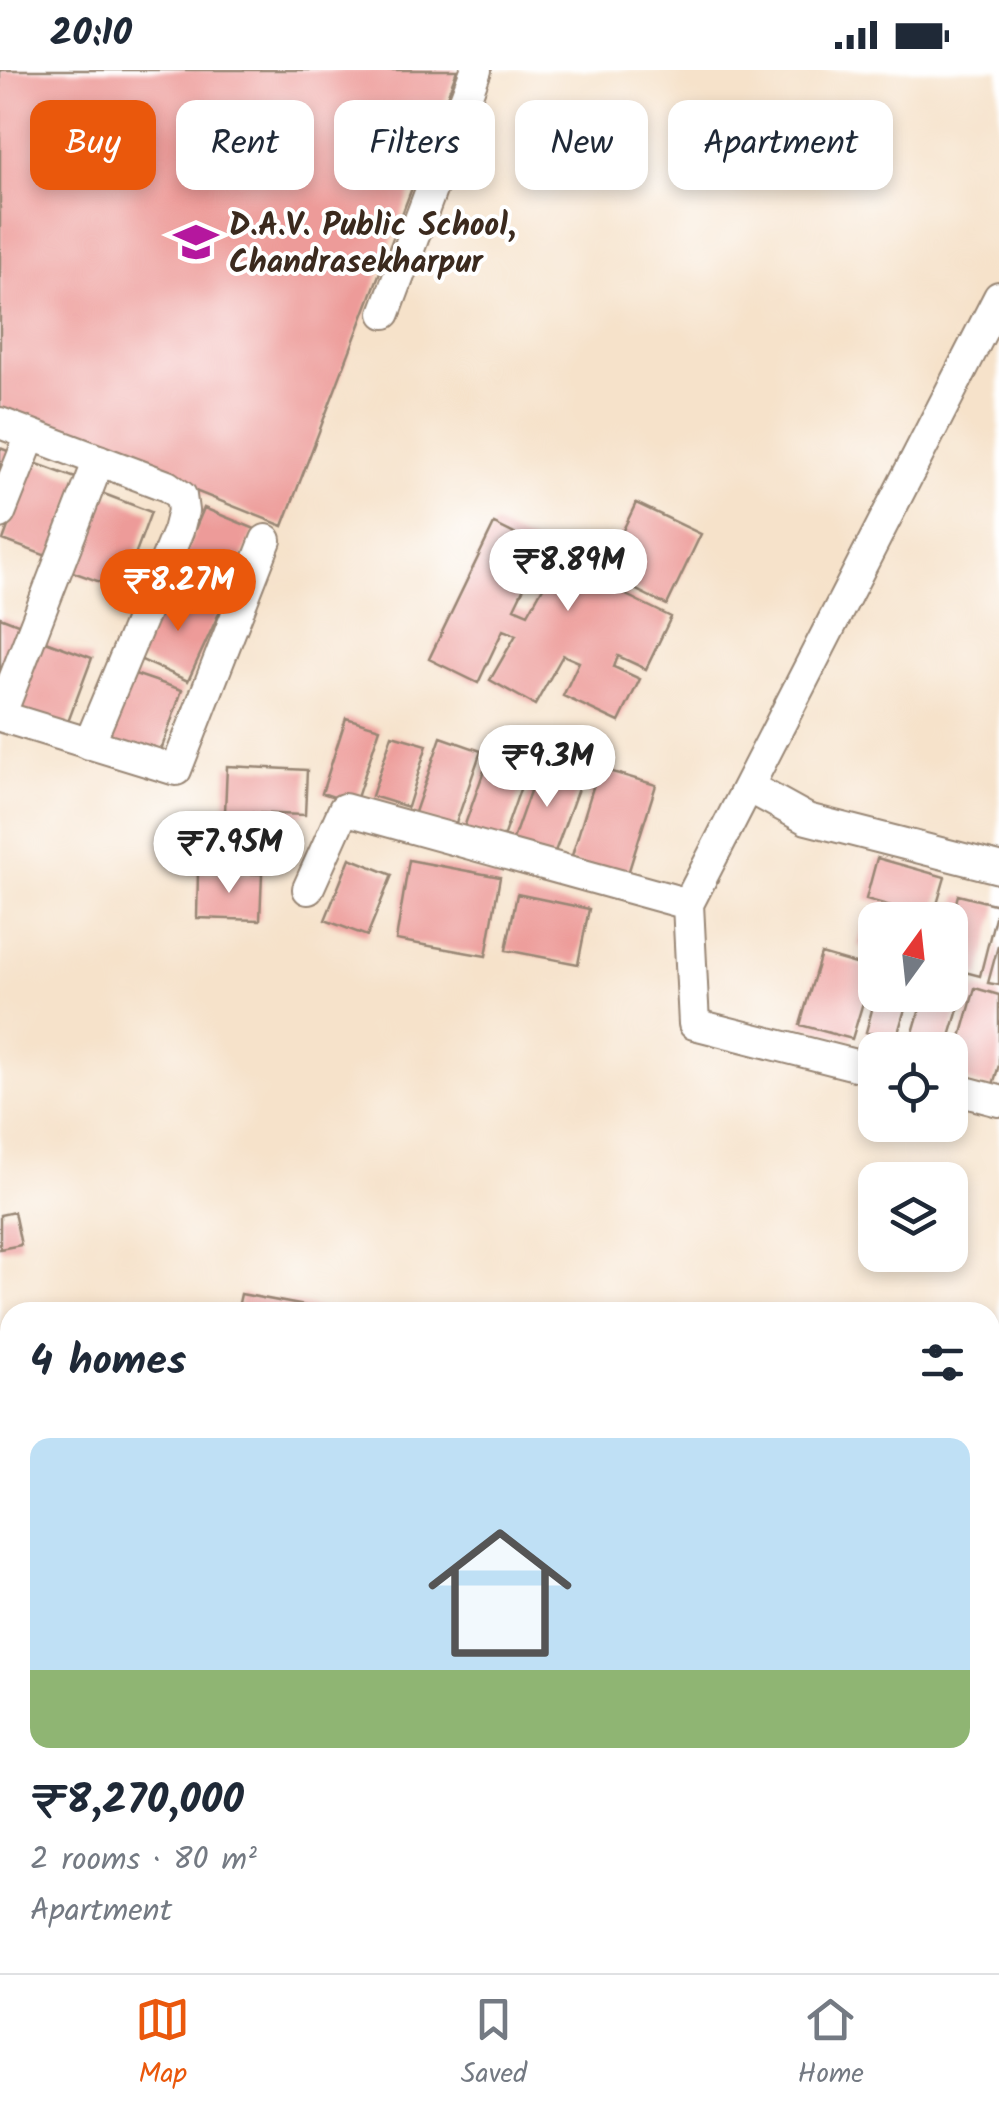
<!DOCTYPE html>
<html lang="en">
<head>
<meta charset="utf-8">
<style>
	:root { --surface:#fff; --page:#f6f6f7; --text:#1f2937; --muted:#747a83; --line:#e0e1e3; --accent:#ea580c }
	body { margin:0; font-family:Kalam,sans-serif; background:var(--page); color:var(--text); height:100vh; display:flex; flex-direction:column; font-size:38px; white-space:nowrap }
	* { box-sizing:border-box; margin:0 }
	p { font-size:32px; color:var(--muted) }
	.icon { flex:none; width:55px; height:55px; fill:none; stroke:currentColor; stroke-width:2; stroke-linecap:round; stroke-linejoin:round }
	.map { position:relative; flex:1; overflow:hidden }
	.panel { position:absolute; left:0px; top:1232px; width:1000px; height:672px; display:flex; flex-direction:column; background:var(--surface); border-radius:30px 30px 0 0; box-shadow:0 5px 15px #0003 }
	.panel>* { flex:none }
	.hud { position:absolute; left:30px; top:30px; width:940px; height:90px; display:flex; gap:20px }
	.needle { width:65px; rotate:15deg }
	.buttons { position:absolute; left:858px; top:832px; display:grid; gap:20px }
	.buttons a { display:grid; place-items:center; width:110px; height:110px; border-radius:20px; background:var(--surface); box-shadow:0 5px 15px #0003; font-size:50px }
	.price { position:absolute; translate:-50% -85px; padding:0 22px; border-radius:35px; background:#fff; color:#222; font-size:32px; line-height:65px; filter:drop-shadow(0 2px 5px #0008) }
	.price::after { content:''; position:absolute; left:50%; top:60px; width:30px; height:22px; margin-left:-15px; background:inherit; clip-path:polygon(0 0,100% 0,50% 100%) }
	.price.selected { background:var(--accent); color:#fff }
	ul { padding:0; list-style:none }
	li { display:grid; align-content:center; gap:20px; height:530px; padding:0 30px }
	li+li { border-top:2px solid var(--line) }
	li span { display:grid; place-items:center; height:310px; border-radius:20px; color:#555 }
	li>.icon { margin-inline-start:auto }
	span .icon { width:180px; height:180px; fill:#fffc; stroke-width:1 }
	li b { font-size:42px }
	h2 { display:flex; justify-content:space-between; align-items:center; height:120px; padding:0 30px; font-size:42px }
	.pill { padding:0 35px; border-radius:20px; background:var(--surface); box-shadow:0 5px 15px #0003; font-size:35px; line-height:90px }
	.pill.selected { background:var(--accent); color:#fff }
	.status { display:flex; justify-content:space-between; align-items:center; height:70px; padding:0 50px; background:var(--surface); direction:ltr }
	.status svg { height:28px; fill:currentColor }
	.menu { display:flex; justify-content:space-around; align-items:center; height:140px; border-top:2px solid var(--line); background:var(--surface); font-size:28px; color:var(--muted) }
	.menu a { display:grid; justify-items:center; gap:5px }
	.menu .selected { color:var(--accent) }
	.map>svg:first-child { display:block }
	.building { fill:#ed9b99 }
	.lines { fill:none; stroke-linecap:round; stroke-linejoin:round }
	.minor-casing { stroke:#988674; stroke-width:34 }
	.minor { stroke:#fff; stroke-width:30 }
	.labels { text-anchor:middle; stroke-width:8; stroke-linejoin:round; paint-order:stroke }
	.poi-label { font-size:32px; font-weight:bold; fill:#3b2a1e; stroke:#fff; text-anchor:start }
</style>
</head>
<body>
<div class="status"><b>20:10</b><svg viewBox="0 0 49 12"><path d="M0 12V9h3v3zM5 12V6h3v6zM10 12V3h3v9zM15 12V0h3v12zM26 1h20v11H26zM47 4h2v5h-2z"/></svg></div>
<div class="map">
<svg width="999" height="1903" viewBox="0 0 999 1903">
	<rect width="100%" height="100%" fill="#fff"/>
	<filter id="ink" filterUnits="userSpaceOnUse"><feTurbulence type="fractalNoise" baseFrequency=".01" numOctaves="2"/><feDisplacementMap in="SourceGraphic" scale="20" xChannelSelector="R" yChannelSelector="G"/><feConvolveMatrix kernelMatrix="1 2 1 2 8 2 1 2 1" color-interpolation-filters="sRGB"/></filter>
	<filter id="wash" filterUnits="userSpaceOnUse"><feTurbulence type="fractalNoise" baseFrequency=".0048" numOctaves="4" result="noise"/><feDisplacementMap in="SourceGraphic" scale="40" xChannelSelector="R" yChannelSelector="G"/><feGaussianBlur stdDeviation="2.25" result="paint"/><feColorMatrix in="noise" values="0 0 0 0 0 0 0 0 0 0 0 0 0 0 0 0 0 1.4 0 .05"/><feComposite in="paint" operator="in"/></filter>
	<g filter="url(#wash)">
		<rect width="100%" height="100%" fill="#f6e2ca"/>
		<g id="blocks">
			<!-- building -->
			<path class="building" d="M0 0H457L283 456 0 343Z
				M0 378 13 383 0 414Z
				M32 392 81 410 52 488 3 470Z
				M99 422 151 442 122 520 70 501Z
				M636 433 701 464 667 535 624 514 620 522 671 547 646 599 618 586 614 597 640 609 619 652 563 626 579 592 563 585 535 635 490 610 516 565 503 560 478 613 429 589 494 454 543 478 514 538 528 544 558 490 603 515 607 506 602 504Z
				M204 438 255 459 227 526 176 504Z
				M169 518 220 541 188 611 137 588Z
				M0 547 23 556 0 613Z
				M40 569 92 588 65 660 13 640Z
				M129 602 182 620 158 689 106 670Z
				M346 648 380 658 355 734 322 723Z
				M392 665 427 675 408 737 372 726Z
				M441 667 481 681 454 759 414 745Z
				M541 690 583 705 552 790 511 775Z
				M486 695 524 708 500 776 462 763Z
				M227 696 307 700 305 745 225 742Z
				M599 698 656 715 626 810 570 792Z
				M196 750 276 756 272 797 192 789Z
				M350 788 392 805 367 866 325 850Z
				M877 788 945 807 933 848 866 829Z
				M409 790 500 807 486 886 396 870Z
				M198 802 262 804 260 850 197 848Z
				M517 824 589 839 578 894 506 880Z
				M958 825 998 835 980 906 950 898V855Z
				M867 842 894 849 875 850V880L858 876Z
				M998 876H999V915L988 913Z
				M821 884 873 899 852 969 800 955Z
				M950 912 965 916 946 980H908L924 925H950Z
				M975 918 999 925V995L992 1018 950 1006Z
				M876 925H909L896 970 866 962Z
				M14 1142 21 1175 0 1179V1145Z
				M241 1224 332 1241V1242H237Z
				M0 1333H10V1379H0Z
				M0 1438 10 1439 4 1561H0Z
				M990 1817 999 1819V1880L990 1879Z
				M0 1888 28 1899 26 1903H0Z
				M113 1895H147L144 1903H109Z
				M156 1895H188L185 1903H153Z
				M196 1895H243L240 1903H193Z"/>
		</g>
	</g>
	<g filter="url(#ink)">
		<use href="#blocks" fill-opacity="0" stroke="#988674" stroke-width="2.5"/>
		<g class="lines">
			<!-- minor casing -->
			<g class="minor-casing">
				<path id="minor" d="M385 243 476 0
					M0 353 167 416 181 426 183 441 178 461 89 674
					M0 443 31 365
					M0 646 176 700 266 470
					M0 646 99 390
					M749 717 807 749 999 798
					M308 819 344 739 688 834
					M875 1000 694 954 688 834 999 227
					M950 1018 999 1031
					M0 1685 10 1688
					M0 1717 10 1720
					M0 1834 10 1806
					M0 1878 10 1883
					M34 1895 49 1903
					M336 1895 340 1903
					M390 1895 391 1903
					M730 1903 738 1895"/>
			</g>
			<!-- minor -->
			<use href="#minor" class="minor"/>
		</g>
	</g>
	<!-- icons -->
	<defs>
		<g id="school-bare" transform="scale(3.45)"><path d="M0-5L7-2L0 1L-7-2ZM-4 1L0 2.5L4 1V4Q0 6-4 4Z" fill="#b5179e" stroke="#fff" stroke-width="2.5" paint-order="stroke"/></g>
	</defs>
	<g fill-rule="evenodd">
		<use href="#school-bare" x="196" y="172"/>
	</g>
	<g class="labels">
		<!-- poi labels -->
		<g class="poi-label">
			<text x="229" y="165">D.A.V. Public School,<tspan x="229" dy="37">Chandrasekharpur</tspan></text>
		</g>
	</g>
</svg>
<div class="buttons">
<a><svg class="needle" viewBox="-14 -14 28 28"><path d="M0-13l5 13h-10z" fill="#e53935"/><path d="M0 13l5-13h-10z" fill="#747a83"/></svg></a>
<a><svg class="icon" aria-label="locate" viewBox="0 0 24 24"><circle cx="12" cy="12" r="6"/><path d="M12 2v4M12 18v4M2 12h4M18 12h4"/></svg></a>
<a><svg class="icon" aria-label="layers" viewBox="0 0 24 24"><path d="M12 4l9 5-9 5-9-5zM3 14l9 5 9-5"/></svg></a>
</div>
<b class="price" style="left:568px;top:544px">₹8.89M</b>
<b class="price selected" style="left:178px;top:564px">₹8.27M</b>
<b class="price" style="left:547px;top:740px">₹9.3M</b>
<b class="price" style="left:229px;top:826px">₹7.95M</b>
<div class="hud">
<a class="pill selected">Buy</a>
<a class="pill">Rent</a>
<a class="pill">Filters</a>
<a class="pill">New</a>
<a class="pill">Apartment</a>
</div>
<section class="panel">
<h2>4 homes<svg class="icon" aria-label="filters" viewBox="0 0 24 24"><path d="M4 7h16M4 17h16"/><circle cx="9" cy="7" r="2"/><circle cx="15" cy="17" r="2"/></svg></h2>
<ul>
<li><span style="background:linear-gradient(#bfe0f5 75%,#8fb573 0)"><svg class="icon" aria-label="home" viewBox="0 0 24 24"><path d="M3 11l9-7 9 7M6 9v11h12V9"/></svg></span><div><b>₹8,270,000</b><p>2 rooms · 80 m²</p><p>Apartment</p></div></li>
</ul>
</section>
</div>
<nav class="menu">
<a class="selected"><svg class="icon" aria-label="map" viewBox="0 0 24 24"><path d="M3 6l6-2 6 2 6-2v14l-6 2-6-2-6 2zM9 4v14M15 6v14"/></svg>Map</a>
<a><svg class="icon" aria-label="saved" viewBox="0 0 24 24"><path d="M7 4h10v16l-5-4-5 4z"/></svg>Saved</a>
<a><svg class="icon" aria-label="home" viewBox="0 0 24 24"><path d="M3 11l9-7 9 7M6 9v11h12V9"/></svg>Home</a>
</nav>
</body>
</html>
